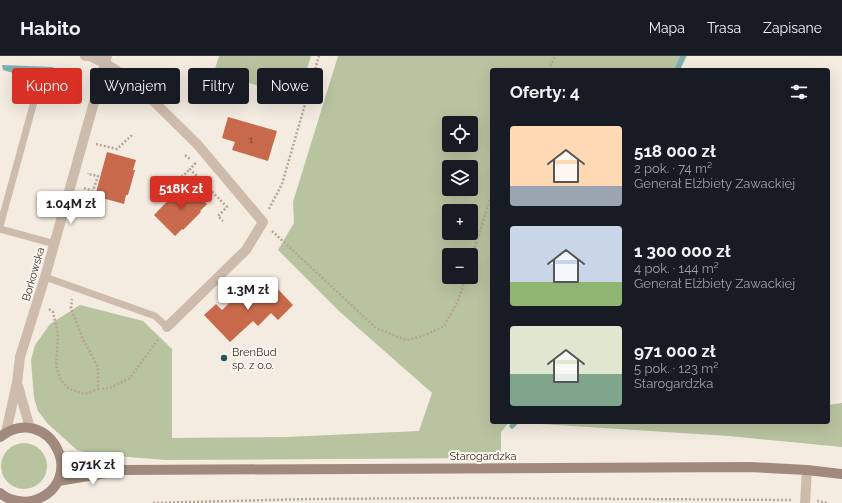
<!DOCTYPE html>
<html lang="pl">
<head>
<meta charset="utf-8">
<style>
	:root { --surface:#171b24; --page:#242831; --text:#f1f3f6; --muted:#9ea1a6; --line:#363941; --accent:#d93025 }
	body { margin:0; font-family:Raleway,sans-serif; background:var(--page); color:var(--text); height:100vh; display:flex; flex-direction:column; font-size:15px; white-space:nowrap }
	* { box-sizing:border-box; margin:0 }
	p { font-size:13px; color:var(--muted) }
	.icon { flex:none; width:22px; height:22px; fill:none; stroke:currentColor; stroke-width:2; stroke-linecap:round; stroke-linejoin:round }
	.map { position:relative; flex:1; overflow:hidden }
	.panel { position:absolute; left:490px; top:12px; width:340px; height:356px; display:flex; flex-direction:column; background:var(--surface); border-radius:4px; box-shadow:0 4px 16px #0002 }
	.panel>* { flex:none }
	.banner { position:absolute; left:12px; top:12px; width:380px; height:36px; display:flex; gap:8px }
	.fabs { position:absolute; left:442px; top:60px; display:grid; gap:8px }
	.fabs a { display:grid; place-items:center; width:36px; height:36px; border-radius:4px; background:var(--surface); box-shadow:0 4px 16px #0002; font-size:20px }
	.price { position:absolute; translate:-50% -34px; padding:0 9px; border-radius:4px; background:#fff; color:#222; font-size:13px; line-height:26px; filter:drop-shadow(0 1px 2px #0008) }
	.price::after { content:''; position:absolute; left:50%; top:24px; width:12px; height:9px; margin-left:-6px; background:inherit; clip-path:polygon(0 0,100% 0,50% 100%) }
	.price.current { background:var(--accent); color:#fff }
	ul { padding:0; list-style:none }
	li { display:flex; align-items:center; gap:12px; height:100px; padding:0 20px }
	li span { display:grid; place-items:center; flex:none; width:112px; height:80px; border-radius:4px; color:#555 }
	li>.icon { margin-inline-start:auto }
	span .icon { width:48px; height:48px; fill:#fffc; stroke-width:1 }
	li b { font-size:17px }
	h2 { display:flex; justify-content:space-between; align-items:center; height:48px; padding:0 20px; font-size:17px }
	.tag { padding:0 14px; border-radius:4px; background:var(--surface); box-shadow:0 4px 16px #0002; font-size:14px; line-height:36px }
	.tag.current { background:var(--accent); color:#fff }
	header { display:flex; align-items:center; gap:24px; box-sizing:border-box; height:56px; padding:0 20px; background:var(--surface); border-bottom:1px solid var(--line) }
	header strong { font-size:19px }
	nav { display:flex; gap:22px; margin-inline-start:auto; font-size:14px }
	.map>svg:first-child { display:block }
	.green { fill:#b8c4a0; fill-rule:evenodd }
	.water { fill:#7fb0b2 }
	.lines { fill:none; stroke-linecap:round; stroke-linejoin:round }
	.stream { stroke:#7fb0b2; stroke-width:5 }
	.building { fill:#c8694b }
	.path { stroke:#b9a596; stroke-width:2.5; stroke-dasharray:2 2; stroke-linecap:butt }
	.service { stroke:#cdbbac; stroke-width:7 }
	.minor { stroke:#cdbbac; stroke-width:10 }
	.tertiary { stroke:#cdbbac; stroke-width:10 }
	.secondary { stroke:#a18a7d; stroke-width:10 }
	.poi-dot { fill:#1f5a5e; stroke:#fbf5ee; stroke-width:1.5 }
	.labels { text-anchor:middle; stroke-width:4; stroke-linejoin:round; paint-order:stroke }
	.number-label { font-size:9px; fill:#5e3e33 }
	.street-label { font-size:11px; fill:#3b302b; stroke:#fbf5ee }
	.poi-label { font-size:11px; fill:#3b302b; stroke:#fbf5ee; text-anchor:start }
</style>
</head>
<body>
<header>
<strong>Habito</strong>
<nav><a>Mapa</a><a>Trasa</a><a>Zapisane</a></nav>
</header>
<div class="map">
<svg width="842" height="447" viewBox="0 0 842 447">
	<rect width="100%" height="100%" fill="#f4ebe1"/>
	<!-- green -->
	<path class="green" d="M219 0H311L298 42 214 16Z
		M338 0H687L680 14H492V366H828V349L842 347V391L729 380 509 366 501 376V402L166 404 92 398 77 394 48 368 38 355 34 342 31 304 35 289 50 268 80 249 143 265 172 293V382L286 381 419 375 432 337 340 256 278 194 294 167 293 146ZM449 67H471V89H449ZM449 111H471V133H449ZM449 155H471V177H449ZM449 199H471V221H449Z
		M1 410a23 23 0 1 1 46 0a23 23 0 1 1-46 0Z"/>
	<!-- water -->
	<path class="water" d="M2 9 53 11 61 23 59 30 3 14Z"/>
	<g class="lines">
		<!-- stream -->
		<path class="stream" d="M677 14 683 0
			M512 370 516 366"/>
	</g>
	<!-- building -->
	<path class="building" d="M228 61 277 75 268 105 232 94 235 86 222 82Z
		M107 96 136 104 133 114H135L128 139H126L124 148 95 140Z
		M185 127 207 148 200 155 201 156 183 174 182 173 175 180 154 159Z
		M266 229H274L293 249 278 264 271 257 258 270 253 265 230 286 204 259 216 248 222 254 245 232 254 241Z"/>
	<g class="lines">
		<!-- path -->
		<path class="path" d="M549 14 555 0
			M96 88 117 93 132 79
			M185 99 190 103
			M194 107 195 108 190 113 227 151 218 160 223 165
			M84 132 93 135 98 120 88 118V117
			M175 135 171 131 190 113
			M269 153 282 128 319 0
			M272 175 376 272 406 284 423 280 444 270 458 245 466 221
			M471 203 492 137
			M49 253 53 256 58 278 56 310 61 324 69 333 85 338 98 333V311L82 281 71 252 72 243
			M98 333 110 332 130 322 159 282
			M817 445 828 447
			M153 447 308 443 473 442 792 444"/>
		<!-- service -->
		<path class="service" d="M0 170 38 31
			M0 173 55 188
			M45 221 155 260 167 271"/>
		<!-- minor -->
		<path class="minor" d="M85 0H89L105 7 135 27 197 88 263 166 246 194 167 271
			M805 447 807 414"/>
		<!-- tertiary -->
		<path class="tertiary" d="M18 330 30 372
			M6 376 17 327 20 301 45 221 107 0"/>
		<!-- secondary -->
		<path class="secondary" d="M0 381C49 344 92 427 32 445 21 447 8 444 0 437
			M61 400 118 413
			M58 425 124 414 750 411 807 414 842 418"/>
	</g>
	<!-- markers -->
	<circle class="poi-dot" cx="224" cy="302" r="4"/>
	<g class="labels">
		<!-- number labels -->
		<g class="number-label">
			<text x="251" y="87">1</text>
		</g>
		<!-- street labels -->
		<g class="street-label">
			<text transform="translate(33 218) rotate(-74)" y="4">Borkowska</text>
			<text x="483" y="404">Starogardzka</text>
		</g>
		<!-- poi labels -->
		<g class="poi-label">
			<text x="232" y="300">BrenBud<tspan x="232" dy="13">sp. z o.o.</tspan></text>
		</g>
	</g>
</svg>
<div class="fabs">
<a><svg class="icon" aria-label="locate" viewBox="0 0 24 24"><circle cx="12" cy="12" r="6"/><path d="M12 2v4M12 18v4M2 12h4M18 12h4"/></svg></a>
<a><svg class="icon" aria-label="layers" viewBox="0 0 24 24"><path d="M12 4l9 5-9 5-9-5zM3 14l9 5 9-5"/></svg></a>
<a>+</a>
<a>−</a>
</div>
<b class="price current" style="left:181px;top:154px">518K zł</b>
<b class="price" style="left:71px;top:169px">1.04M zł</b>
<b class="price" style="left:248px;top:255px">1.3M zł</b>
<b class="price" style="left:93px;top:430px">971K zł</b>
<div class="banner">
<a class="tag current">Kupno</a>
<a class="tag">Wynajem</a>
<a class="tag">Filtry</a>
<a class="tag">Nowe</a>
</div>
<section class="panel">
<h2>Oferty: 4<svg class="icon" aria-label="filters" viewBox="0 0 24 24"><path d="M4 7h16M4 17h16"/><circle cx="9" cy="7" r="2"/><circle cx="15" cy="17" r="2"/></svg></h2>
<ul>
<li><span style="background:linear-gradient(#ffd9b3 75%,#9aa5b1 0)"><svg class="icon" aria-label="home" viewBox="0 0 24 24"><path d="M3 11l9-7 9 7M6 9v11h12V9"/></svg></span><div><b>518 000 zł</b><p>2 pok. · 74 m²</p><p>Generał Elżbiety Zawackiej</p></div></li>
<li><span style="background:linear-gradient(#c9d6e8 70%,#8fb573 0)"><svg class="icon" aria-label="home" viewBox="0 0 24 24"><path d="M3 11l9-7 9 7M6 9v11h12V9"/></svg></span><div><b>1 300 000 zł</b><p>4 pok. · 144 m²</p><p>Generał Elżbiety Zawackiej</p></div></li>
<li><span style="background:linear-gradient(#dfe7d0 60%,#7fa58c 0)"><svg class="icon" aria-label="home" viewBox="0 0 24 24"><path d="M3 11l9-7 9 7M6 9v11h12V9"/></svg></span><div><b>971 000 zł</b><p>5 pok. · 123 m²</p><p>Starogardzka</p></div></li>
</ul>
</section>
</div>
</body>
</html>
